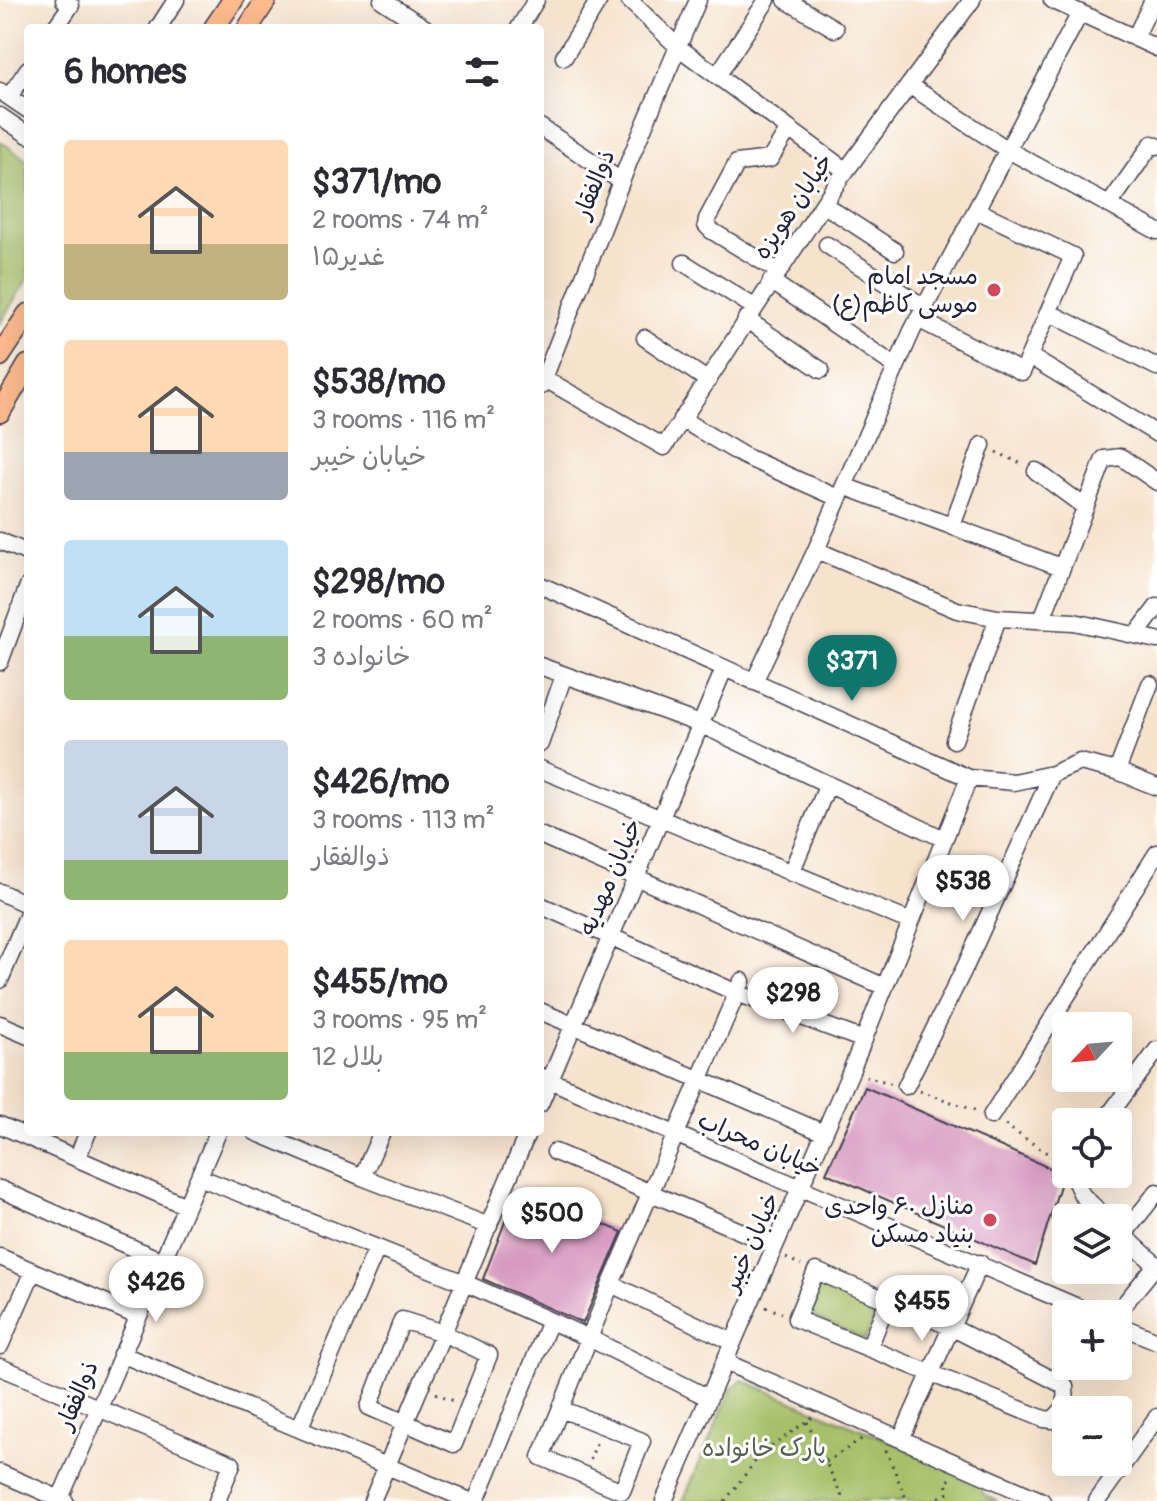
<!DOCTYPE html>
<html lang="en">
<head>
<meta charset="utf-8">
<style>
	:root { --surface:#fff; --page:#f2f2f3; --text:#2b2b33; --muted:#7c7c81; --accent:#0f766e }
	body { margin:0; font-family:Pangolin,"Playpen Sans Arabic",sans-serif; background:var(--page); color:var(--text); height:100vh; display:flex; flex-direction:column; font-size:30px; white-space:nowrap }
	* { box-sizing:border-box; margin:0 }
	p { font-size:26px; color:var(--muted) }
	.icon { flex:none; width:44px; height:44px; fill:none; stroke:currentColor; stroke-width:2; stroke-linecap:round; stroke-linejoin:round }
	.map { position:relative; flex:1; overflow:hidden }
	.side { position:absolute; left:24px; top:24px; width:520px; height:1112px; display:flex; flex-direction:column; background:var(--surface); border-radius:8px; box-shadow:0 8px 32px #0002 }
	.side>* { flex:none }
	.needle { width:52px; rotate:244deg }
	.tools { position:absolute; left:1052px; top:1012px; display:grid; gap:16px }
	.tools a { display:grid; place-items:center; width:80px; height:80px; border-radius:8px; background:var(--surface); box-shadow:0 8px 32px #0002; font-size:40px }
	.price { position:absolute; translate:-50% -68px; padding:0 18px; border-radius:28px; background:#fff; color:#222; font-size:26px; line-height:52px; filter:drop-shadow(0 2px 4px #0008) }
	.price::after { content:''; position:absolute; left:50%; top:48px; width:24px; height:18px; margin-left:-12px; background:inherit; clip-path:polygon(0 0,100% 0,50% 100%) }
	.price.active { background:var(--accent); color:#fff }
	ul { padding:0; list-style:none }
	li { display:flex; align-items:center; gap:24px; height:200px; padding:0 40px }
	li span { display:grid; place-items:center; flex:none; width:224px; height:160px; border-radius:8px; color:#555 }
	li>.icon { margin-inline-start:auto }
	span .icon { width:96px; height:96px; fill:#fffc; stroke-width:1 }
	li b { font-size:34px }
	h2 { display:flex; justify-content:space-between; align-items:center; height:96px; padding:0 40px; font-size:34px }
	.map>svg:first-child { display:block }
	.green { fill:#a5c067; stroke:#647151; stroke-width:2 }
	.building { fill:#d798c0 }
	.lines { fill:none; stroke-linecap:round; stroke-linejoin:round }
	.minor-casing { stroke:#423f51; stroke-width:19 }
	.major-casing { stroke:#423f51; stroke-width:23 }
	.path { stroke:#423f51; stroke-width:3; stroke-dasharray:2 6; stroke-linecap:butt }
	.minor { stroke:#fff; stroke-width:16 }
	.major { stroke:#fcba8d; stroke-width:20 }
	.poi-dot { fill:#d1495b; stroke:#fff; stroke-width:3 }
	.labels { text-anchor:middle; stroke-width:6; stroke-linejoin:round; paint-order:stroke }
	.street-label { font-size:24px; fill:#22223b; stroke:#fff }
	.poi-label { font-size:24px; fill:#22223b; stroke:#fff; text-anchor:end }
	.park-label { font-size:24px; fill:#56614d; stroke:#fff }
</style>
</head>
<body>
<div class="map">
<svg width="1157" height="1501" viewBox="0 0 1157 1501">
	<rect width="100%" height="100%" fill="#fff"/>
	<filter id="ink" filterUnits="userSpaceOnUse"><feTurbulence type="fractalNoise" baseFrequency=".0125" numOctaves="2"/><feDisplacementMap in="SourceGraphic" scale="16" xChannelSelector="R" yChannelSelector="G"/><feConvolveMatrix kernelMatrix="1 2 1 2 8 2 1 2 1" color-interpolation-filters="sRGB"/></filter>
	<filter id="wash" filterUnits="userSpaceOnUse"><feTurbulence type="fractalNoise" baseFrequency=".006" numOctaves="4" result="noise"/><feDisplacementMap in="SourceGraphic" scale="32" xChannelSelector="R" yChannelSelector="G"/><feGaussianBlur stdDeviation="1.8" result="paint"/><feColorMatrix in="noise" values="0 0 0 0 0 0 0 0 0 0 0 0 0 0 0 0 0 1.4 0 .05"/><feComposite in="paint" operator="in"/></filter>
	<g filter="url(#wash)">
		<rect width="100%" height="100%" fill="#f6e3cc"/>
		<!-- green -->
		<path class="green" d="M0 141 28 161V278L0 323Z
			M822 1277 881 1303 865 1340 808 1315Z
			M742 1380 976 1477 984 1495 998 1501H683L732 1388Z"/>
		<g id="blocks">
			<!-- building -->
			<path class="building" d="M865 1087 1061 1173 1062 1179 1035 1265 826 1173Z
				M518 1188 622 1232 583 1323 483 1279Z"/>
		</g>
	</g>
	<g filter="url(#ink)">
		<use href="#blocks" fill-opacity="0" stroke="#423f51" stroke-width="2"/>
		<g class="lines">
			<!-- minor casing -->
			<g class="minor-casing">
				<path id="minor" d="M382 0 425 28
					M629 0 678 47 846 171
					M786 0 835 29
					M1052 0 1157 48
					M55 28 71 5 64 0
					M158 28 176 0
					M519 28 536 0
					M1135 38 1153 0
					M564 57 599 0
					M717 76 767 0
					M909 85 1008 150 1157 231
					M0 91 28 110
					M9 97 28 69
					M0 116 28 135
					M540 127 621 181
					M823 204 895 251
					M1109 205 1152 144 1157 146
					M827 245 924 307
					M684 263 754 307
					M778 271 712 231 706 225 707 219 737 163 770 159 789 129
					M771 281 895 366
					M1050 313 1157 367
					M746 319 821 370
					M918 319 1022 372 1073 256 976 210
					M645 338 707 380
					M1029 356 1157 434
					M540 376 664 447 839 180 972 0
					M541 386 630 159 698 0
					M681 419 744 456 838 498
					M1036 471 1085 507
					M844 486 1061 567
					M952 526 982 445
					M0 541 28 553
					M816 550 957 610 998 618 1074 622 1157 640
					M540 585 969 778 1014 782 1052 774 1080 762 1117 771 1157 787
					M1042 619 1104 459 1121 457 1157 482
					M1136 635 1157 607
					M0 662 28 586
					M540 666 700 724 944 839
					M754 682 816 550 912 331 1080 13
					M954 740 998 618
					M540 744 564 675
					M540 769 911 922
					M1117 771 1150 684
					M540 835 885 987
					M791 873 828 784
					M0 892 28 905
					M540 905 737 993 864 1040
					M0 980 28 914
					M540 1011 824 1133
					M0 1024 28 1036
					M540 1076 1094 1314
					M906 1086 967 963 1052 774
					M540 1104 724 669
					M991 1116 1157 853
					M1104 1122 1157 1050
					M0 1125 186 1206
					M255 1132 362 1177 489 1226
					M555 1152 775 1246
					M77 1158 88 1132
					M1072 1174 1082 1195 1106 1218
					M199 1177 465 1283 591 1339 709 1398
					M362 1177 382 1132
					M0 1189 162 1261
					M1118 1230 1156 1265
					M1123 1235 1157 1192
					M0 1257 137 1316
					M816 1271 951 1327 1065 1386 1066 1406 1053 1420 1044 1419 796 1319Z
					M611 1284 733 1342
					M1116 1314 1157 1264
					M402 1320 443 1333 489 1355 454 1444 369 1407Z
					M1118 1325 1157 1341
					M0 1346 33 1271
					M869 1348 888 1300
					M121 1354 470 1501
					M725 1362 1042 1501
					M0 1367 232 1464 217 1501
					M561 1409 642 1441 622 1491 541 1457 611 1284 742 981
					M299 1429 377 1248
					M901 1439 980 1263
					M0 1473 65 1501
					M59 1501 218 1132
					M372 1501 528 1132
					M476 1501 550 1321
					M664 1501 851 1071 969 778
					M1097 1501 1157 1417"/>
			</g>
			<!-- major casing -->
			<g class="major-casing">
				<path id="major" d="M214 28 233 0
					M248 28 266 0
					M0 356 28 314
					M0 412 28 365"/>
			</g>
			<!-- path -->
			<path class="path" d="M996 452 1022 464
				M866 1076 893 1084
				M920 1091 977 1111
				M1005 1125 1062 1163
				M786 1258 801 1265
				M766 1307 782 1313
				M436 1393 454 1401
				M807 1422 844 1501
				M886 1450 907 1501
				M590 1460 597 1441
				M826 1462 863 1438
				M725 1501 760 1455 814 1416
				M932 1501 948 1493 946 1482 952 1478"/>
			<!-- minor -->
			<use href="#minor" class="minor"/>
			<!-- major -->
			<use href="#major" class="major"/>
		</g>
	</g>
	<!-- markers -->
	<g class="poi-dot">
		<circle cx="994" cy="290" r="8"/>
		<circle cx="990" cy="1220" r="8"/>
	</g>
	<g class="labels">
		<!-- street labels -->
		<g class="street-label">
			<text transform="translate(594 184) rotate(-68)" y="8">ذوالفقار</text>
			<text transform="translate(793 206) rotate(-56)" y="8">خیابان هویزه</text>
			<text transform="translate(610 877) rotate(-67)" y="8">خیابان مهدیه</text>
			<text transform="translate(760 1144) rotate(23)" y="8">خیابان محراب</text>
			<text transform="translate(751 1242) rotate(-66)" y="8">خیابان خیبر</text>
			<text transform="translate(77 1395) rotate(-67)" y="8">ذوالفقار</text>
		</g>
		<!-- poi labels -->
		<g class="poi-label">
			<text x="978" y="284">مسجد امام<tspan x="978" dy="28">موسی کاظم(ع)</tspan></text>
			<text x="974" y="1214">منازل ۶۰ واحدی<tspan x="974" dy="28">بنیاد مسکن</tspan></text>
		</g>
		<!-- park labels -->
		<g class="park-label">
			<text x="764" y="1456">پارک خانواده</text>
		</g>
	</g>
</svg>
<div class="tools">
<a><svg class="needle" viewBox="-14 -14 28 28"><path d="M0-13l5 13h-10z" fill="#e53935"/><path d="M0 13l5-13h-10z" fill="#7c7c81"/></svg></a>
<a><svg class="icon" aria-label="locate" viewBox="0 0 24 24"><circle cx="12" cy="12" r="6"/><path d="M12 2v4M12 18v4M2 12h4M18 12h4"/></svg></a>
<a><svg class="icon" aria-label="layers" viewBox="0 0 24 24"><path d="M12 4l9 5-9 5-9-5zM3 14l9 5 9-5"/></svg></a>
<a>+</a>
<a>−</a>
</div>
<b class="price active" style="left:852px;top:703px">$371</b>
<b class="price" style="left:963px;top:923px">$538</b>
<b class="price" style="left:793px;top:1035px">$298</b>
<b class="price" style="left:552px;top:1255px">$500</b>
<b class="price" style="left:156px;top:1324px">$426</b>
<b class="price" style="left:922px;top:1343px">$455</b>
<section class="side">
<h2>6 homes<svg class="icon" aria-label="filters" viewBox="0 0 24 24"><path d="M4 7h16M4 17h16"/><circle cx="9" cy="7" r="2"/><circle cx="15" cy="17" r="2"/></svg></h2>
<ul>
<li><span style="background:linear-gradient(#ffd9b3 65%,#c2b280 0)"><svg class="icon" aria-label="home" viewBox="0 0 24 24"><path d="M3 11l9-7 9 7M6 9v11h12V9"/></svg></span><div><b>$371/mo</b><p>2 rooms · 74 m²</p><p>غدیر۱۵</p></div></li>
<li><span style="background:linear-gradient(#ffd9b3 70%,#9aa5b1 0)"><svg class="icon" aria-label="home" viewBox="0 0 24 24"><path d="M3 11l9-7 9 7M6 9v11h12V9"/></svg></span><div><b>$538/mo</b><p>3 rooms · 116 m²</p><p>خیابان خیبر</p></div></li>
<li><span style="background:linear-gradient(#bfe0f5 60%,#8fb573 0)"><svg class="icon" aria-label="home" viewBox="0 0 24 24"><path d="M3 11l9-7 9 7M6 9v11h12V9"/></svg></span><div><b>$298/mo</b><p>2 rooms · 60 m²</p><p>خانواده 3</p></div></li>
<li><span style="background:linear-gradient(#c9d6e8 75%,#8fb573 0)"><svg class="icon" aria-label="home" viewBox="0 0 24 24"><path d="M3 11l9-7 9 7M6 9v11h12V9"/></svg></span><div><b>$426/mo</b><p>3 rooms · 113 m²</p><p>ذوالفقار</p></div></li>
<li><span style="background:linear-gradient(#ffd9b3 70%,#8fb573 0)"><svg class="icon" aria-label="home" viewBox="0 0 24 24"><path d="M3 11l9-7 9 7M6 9v11h12V9"/></svg></span><div><b>$455/mo</b><p>3 rooms · 95 m²</p><p>بلال 12</p></div></li>
</ul>
</section>
</div>
</body>
</html>
